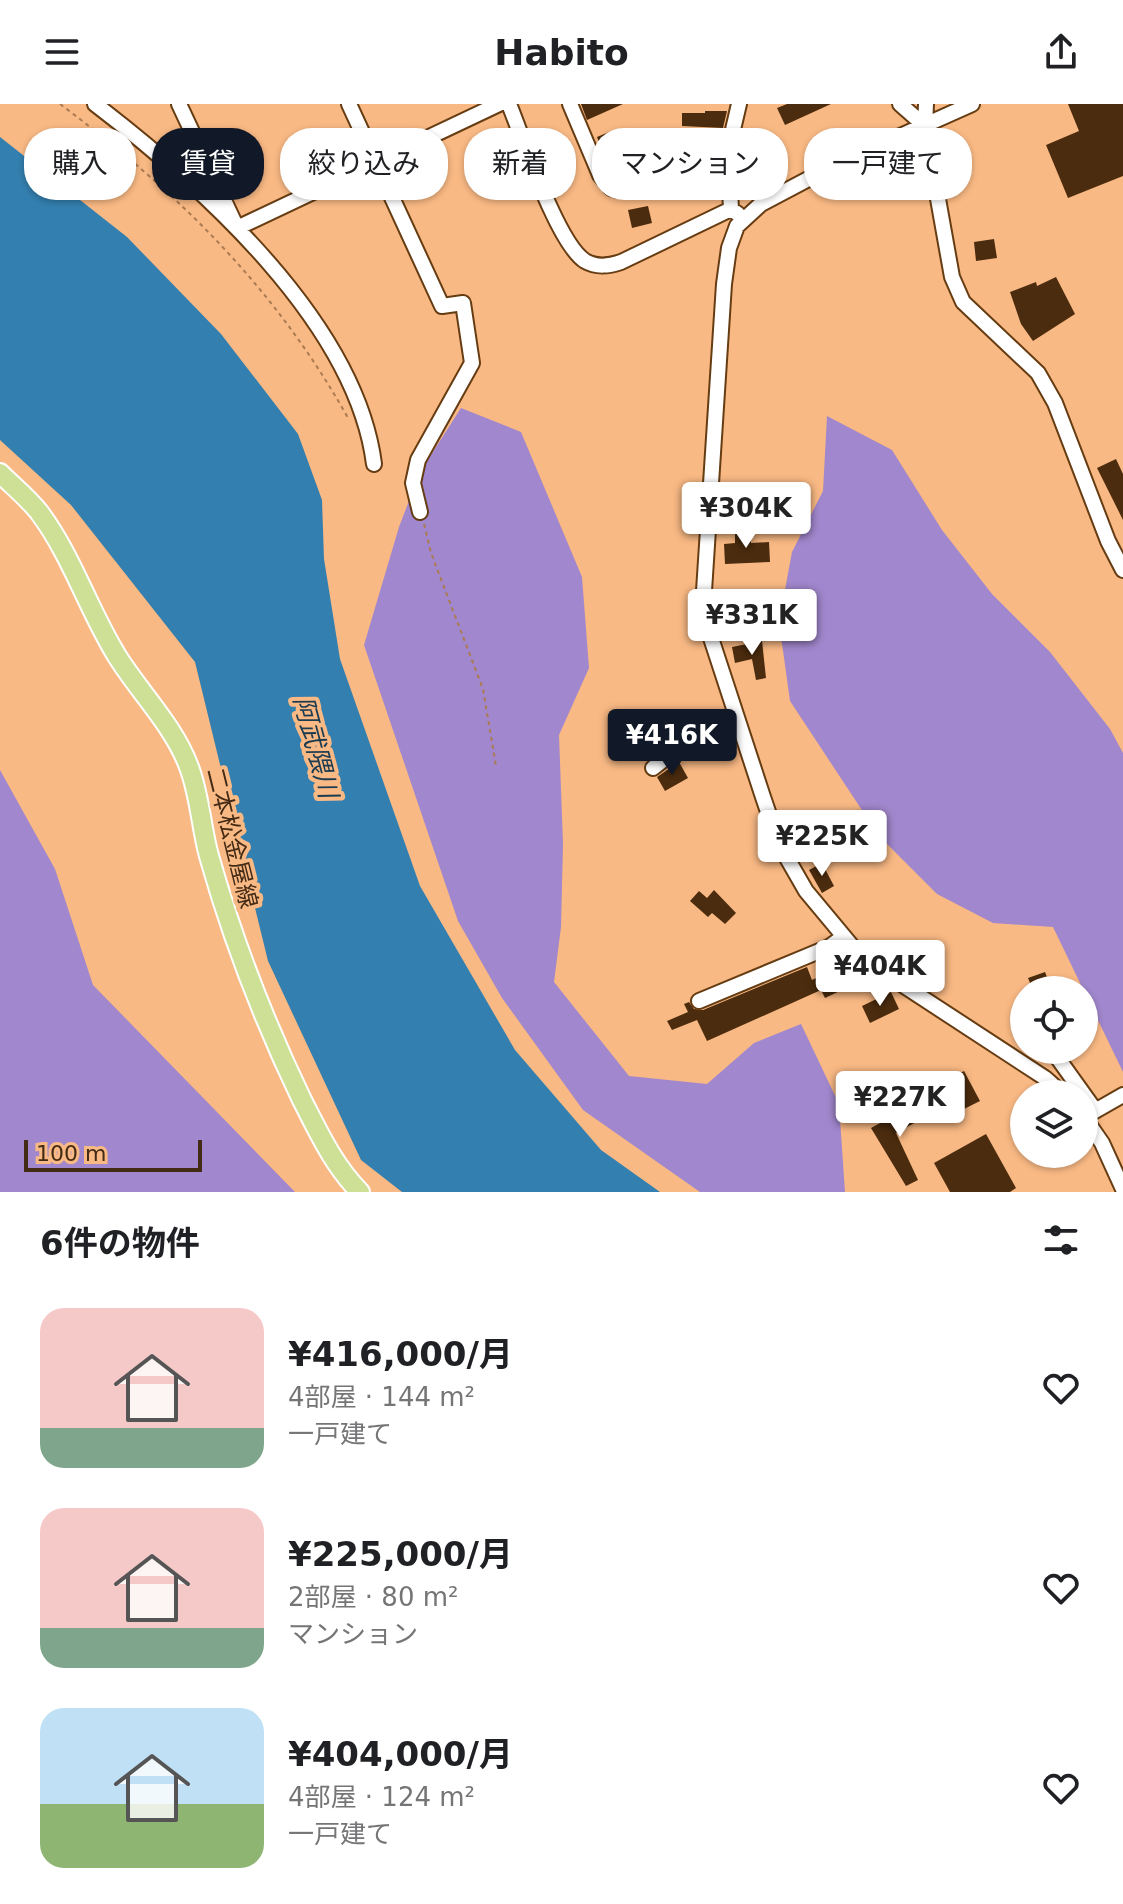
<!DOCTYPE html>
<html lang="ja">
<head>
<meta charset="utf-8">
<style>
	:root { --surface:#fff; --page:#f2f2f2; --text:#202124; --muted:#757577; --accent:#111827 }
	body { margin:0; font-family:"DejaVu Sans","Noto Sans JP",sans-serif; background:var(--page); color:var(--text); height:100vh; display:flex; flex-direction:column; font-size:30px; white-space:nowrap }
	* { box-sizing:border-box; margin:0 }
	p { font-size:26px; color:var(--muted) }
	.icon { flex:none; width:44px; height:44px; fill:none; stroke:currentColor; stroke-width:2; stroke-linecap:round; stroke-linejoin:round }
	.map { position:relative; height:1088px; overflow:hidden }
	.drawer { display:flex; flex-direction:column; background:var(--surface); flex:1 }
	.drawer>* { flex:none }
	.top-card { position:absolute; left:24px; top:24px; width:1076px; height:72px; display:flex; gap:16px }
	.fabs { position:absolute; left:1010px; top:872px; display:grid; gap:16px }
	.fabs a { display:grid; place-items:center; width:88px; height:88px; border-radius:50%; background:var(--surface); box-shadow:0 2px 6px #0004; font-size:40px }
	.scale { position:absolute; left:24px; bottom:20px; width:178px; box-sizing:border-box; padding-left:8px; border:4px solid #442b15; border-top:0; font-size:22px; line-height:28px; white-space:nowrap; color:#442b15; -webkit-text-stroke:6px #f9b984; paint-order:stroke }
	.price { position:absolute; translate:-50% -68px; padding:0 18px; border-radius:8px; background:#fff; color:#222; font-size:26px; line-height:52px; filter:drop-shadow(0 2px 4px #0008) }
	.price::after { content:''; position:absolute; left:50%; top:48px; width:24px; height:18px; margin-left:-12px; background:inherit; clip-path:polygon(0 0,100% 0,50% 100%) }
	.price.active { background:var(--accent); color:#fff }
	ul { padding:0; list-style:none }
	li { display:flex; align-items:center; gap:24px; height:200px; padding:0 40px }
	li span { display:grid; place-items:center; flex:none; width:224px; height:160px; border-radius:24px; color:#555 }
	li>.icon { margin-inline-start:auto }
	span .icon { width:96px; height:96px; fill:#fffc; stroke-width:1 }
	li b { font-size:34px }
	h2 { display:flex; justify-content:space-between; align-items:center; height:96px; padding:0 40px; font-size:34px }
	.tag { padding:0 28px; border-radius:32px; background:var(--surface); box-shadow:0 2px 6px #0004; font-size:28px; line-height:72px }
	.tag.active { background:var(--accent); color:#fff }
	header { display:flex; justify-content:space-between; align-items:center; height:104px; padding:0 40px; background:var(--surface); font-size:36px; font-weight:600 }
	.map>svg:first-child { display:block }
	.forest { fill:#a187cd }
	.water { fill:#337faf }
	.building { fill:#4c2c0e }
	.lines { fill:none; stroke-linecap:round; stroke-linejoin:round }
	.minor-casing { stroke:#663c12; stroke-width:18 }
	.major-casing { stroke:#fff; stroke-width:22 }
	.path { stroke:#aa7b53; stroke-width:2; stroke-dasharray:4 4; stroke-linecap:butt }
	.minor { stroke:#fff; stroke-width:14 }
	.major { stroke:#cedf96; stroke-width:18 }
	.labels { text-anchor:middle; stroke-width:8; stroke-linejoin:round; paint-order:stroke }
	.street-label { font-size:24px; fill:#442b15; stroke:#f9b984 }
	.water-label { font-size:26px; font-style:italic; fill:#1b3b51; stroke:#f9b984 }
</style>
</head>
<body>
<header><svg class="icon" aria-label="menu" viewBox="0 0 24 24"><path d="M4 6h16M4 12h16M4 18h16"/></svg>Habito<svg class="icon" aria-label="share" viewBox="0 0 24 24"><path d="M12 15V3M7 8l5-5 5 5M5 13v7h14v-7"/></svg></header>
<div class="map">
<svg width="1123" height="1088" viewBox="0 0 1123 1088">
	<rect width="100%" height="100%" fill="#f9b984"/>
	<!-- forest -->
	<path class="forest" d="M461 304 521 328 582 473 589 564 559 631 563 740 561 823 554 878 629 972 707 980 754 939 801 920 839 1000 845 1088H700L583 1006 502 894 458 817 364 541 399 423 420 368Z
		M827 312 892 346 942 426 992 490 1050 548 1110 625 1123 649V968L1053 823 993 819 937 790 879 732 790 597 779 518 792 448 823 387Z
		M0 666 55 765 93 881 295 1088H0Z"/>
	<!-- water -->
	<path class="water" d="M0 33 127 133 221 230 298 330 322 396 324 455 340 555 420 782 515 946 601 1046 660 1088H402L361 1056 268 857 195 558 71 401 0 336Z"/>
	<!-- building -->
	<path class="building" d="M581 0H623L587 16Z
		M787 0H831L785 21 777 4Z
		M1068 0H1123V72L1068 94 1046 41 1079 27Z
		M705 7H727L723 24 682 22V9H705Z
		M614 26 620 41 603 48 597 33Z
		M644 32 646 49 629 50 627 34Z
		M709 44 711 55 685 61 683 48Z
		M648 102 652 119 632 124 628 106Z
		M994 135 997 154 976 157 974 138Z
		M1056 173 1075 210 1033 237 1021 220 1010 188 1036 178 1037 182Z
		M1116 355 1123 370V416L1097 364Z
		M751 427V439L769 438 770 458 725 460 724 440 735 439V428Z
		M762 537 766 574 756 576 752 555 735 559 732 543Z
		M679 658 688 674 665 687 657 673Z
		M802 715 811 732 796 741 787 723Z
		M822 759 834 782 822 789 809 766Z
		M714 786 736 809 725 820 712 809 708 813 690 797 699 787 707 794Z
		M807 863 812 876 832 866 842 886 825 894 821 886 707 937 697 916 672 926 667 917 688 908 684 900 689 898 694 905 703 906Z
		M1045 868 1052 886H1033L1028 874Z
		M891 888 899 905 870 919 862 902Z
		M964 967 980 997 960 1007 944 978Z
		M922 996 929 1011 896 1029 918 1076 906 1082 871 1024Z
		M986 1030 1016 1084 1010 1088H950L934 1059Z"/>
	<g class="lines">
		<!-- minor casing -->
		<g class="minor-casing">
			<path id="minor" d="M95 0C202 82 356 219 374 360
				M179 0 237 124 499 0
				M349 0 442 202 463 199 472 259 418 356 413 379 420 408
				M509 0C523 34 557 139 585 157 597 164 609 162 621 158L731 105
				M570 0 600 71 611 84 618 86 727 62
				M900 0 925 22
				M926 0 925 22 952 173 963 198 1038 269 1055 299 1108 437 1123 466
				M972 0 831 63 761 100 737 122 729 144 724 180 704 487 711 534 763 693 779 740 806 787 856 847 889 872 1045 974 1063 990
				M738 110 731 105 728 47 739 0
				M653 664 686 638 736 612
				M699 897 829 843 843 833
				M1052 946 1095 1006
				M1088 1011 1123 991
				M1084 1013 1102 1039 1123 1085"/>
		</g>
		<!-- major casing -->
		<g class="major-casing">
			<path id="major" d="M0 369C13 382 28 394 39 408 72 452 88 505 117 552 140 589 174 622 189 663 200 692 201 723 209 752 233 837 264 917 302 996 319 1029 334 1062 360 1088"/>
		</g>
		<!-- path -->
		<path class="path" d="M60 0C178 88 276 185 348 314
			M424 420 431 449 483 585 496 662"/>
		<!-- minor -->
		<use href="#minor" class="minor"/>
		<!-- major -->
		<use href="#major" class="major"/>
	</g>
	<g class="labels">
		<!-- street labels -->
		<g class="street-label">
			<text transform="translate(232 734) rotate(76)" y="8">二本松金屋線</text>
		</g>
		<!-- water labels -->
		<g class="water-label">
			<text transform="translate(316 643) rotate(75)" y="9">阿武隈川</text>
		</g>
	</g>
</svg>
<div class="fabs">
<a><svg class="icon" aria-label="locate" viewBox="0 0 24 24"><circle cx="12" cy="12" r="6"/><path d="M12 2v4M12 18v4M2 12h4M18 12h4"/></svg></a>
<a><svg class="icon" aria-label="layers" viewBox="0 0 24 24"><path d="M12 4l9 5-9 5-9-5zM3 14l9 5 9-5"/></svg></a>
</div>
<div class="scale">100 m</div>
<b class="price" style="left:746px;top:446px">¥304K</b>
<b class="price" style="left:752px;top:553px">¥331K</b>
<b class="price active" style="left:672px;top:673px">¥416K</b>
<b class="price" style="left:822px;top:774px">¥225K</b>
<b class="price" style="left:880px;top:904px">¥404K</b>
<b class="price" style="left:900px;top:1035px">¥227K</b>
<div class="top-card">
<a class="tag">購入</a>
<a class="tag active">賃貸</a>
<a class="tag">絞り込み</a>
<a class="tag">新着</a>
<a class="tag">マンション</a>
<a class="tag">一戸建て</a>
</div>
</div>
<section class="drawer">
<h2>6件の物件<svg class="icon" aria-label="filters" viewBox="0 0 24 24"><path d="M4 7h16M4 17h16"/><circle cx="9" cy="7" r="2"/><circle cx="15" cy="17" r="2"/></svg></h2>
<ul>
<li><span style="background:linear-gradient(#f6c9c9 75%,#7fa58c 0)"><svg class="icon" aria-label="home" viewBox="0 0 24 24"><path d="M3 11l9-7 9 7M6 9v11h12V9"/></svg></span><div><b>¥416,000/月</b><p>4部屋 · 144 m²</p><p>一戸建て</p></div><svg class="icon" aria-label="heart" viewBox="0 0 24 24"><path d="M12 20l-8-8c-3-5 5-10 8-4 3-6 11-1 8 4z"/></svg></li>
<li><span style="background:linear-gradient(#f6c9c9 75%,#7fa58c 0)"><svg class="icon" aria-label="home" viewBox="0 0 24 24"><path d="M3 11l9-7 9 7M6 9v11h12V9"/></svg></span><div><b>¥225,000/月</b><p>2部屋 · 80 m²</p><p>マンション</p></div><svg class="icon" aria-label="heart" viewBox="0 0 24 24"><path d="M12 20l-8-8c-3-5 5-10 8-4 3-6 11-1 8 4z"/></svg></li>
<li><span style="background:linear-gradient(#bfe0f5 60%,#8fb573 0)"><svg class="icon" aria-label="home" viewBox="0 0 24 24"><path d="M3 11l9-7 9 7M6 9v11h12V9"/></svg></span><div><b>¥404,000/月</b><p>4部屋 · 124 m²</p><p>一戸建て</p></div><svg class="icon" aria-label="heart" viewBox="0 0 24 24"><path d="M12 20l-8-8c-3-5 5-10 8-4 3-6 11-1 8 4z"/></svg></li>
</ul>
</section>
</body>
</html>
